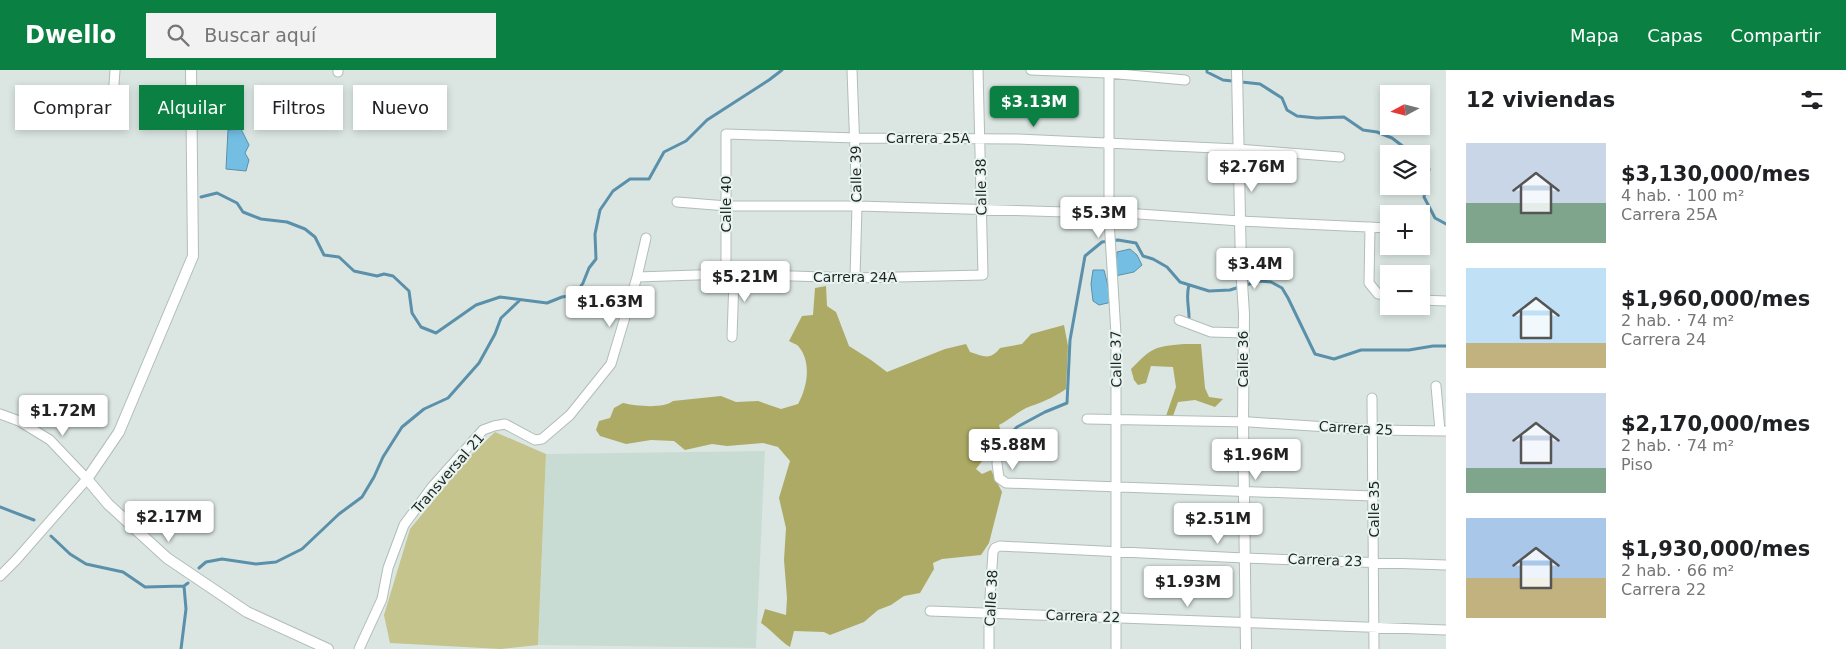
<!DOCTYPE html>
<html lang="es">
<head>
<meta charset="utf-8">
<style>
	:root { --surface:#fff; --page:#f2f2f2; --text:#202124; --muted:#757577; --accent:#0b8043 }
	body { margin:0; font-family:"DejaVu Sans",sans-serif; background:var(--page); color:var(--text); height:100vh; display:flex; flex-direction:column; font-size:19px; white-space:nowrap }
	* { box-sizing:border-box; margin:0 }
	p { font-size:16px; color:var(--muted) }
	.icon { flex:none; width:28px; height:28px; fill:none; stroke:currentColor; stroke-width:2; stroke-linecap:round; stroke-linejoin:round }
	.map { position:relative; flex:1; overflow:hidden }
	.panel { display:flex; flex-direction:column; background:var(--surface); width:400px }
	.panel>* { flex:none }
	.banner { position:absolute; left:15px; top:15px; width:475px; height:45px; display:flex; gap:10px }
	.needle { width:32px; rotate:263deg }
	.controls { position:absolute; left:1380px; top:15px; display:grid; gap:10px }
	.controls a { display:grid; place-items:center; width:50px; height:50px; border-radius:0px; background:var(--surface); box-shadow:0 2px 8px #0003; font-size:25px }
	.price { position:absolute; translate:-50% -42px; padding:0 11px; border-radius:5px; background:#fff; color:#222; font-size:16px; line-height:32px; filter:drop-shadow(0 1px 2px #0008) }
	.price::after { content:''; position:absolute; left:50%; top:30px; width:15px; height:11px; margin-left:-8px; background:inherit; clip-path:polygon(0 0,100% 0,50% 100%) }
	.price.on { background:var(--accent); color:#fff }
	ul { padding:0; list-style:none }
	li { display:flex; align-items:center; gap:15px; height:125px; padding:0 20px }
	li span { display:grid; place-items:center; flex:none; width:140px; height:100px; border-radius:0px; color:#555 }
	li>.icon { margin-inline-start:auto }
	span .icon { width:60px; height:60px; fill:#fffc; stroke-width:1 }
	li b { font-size:21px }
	h2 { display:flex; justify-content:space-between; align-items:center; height:60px; padding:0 20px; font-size:21px }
	.chip { padding:0 18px; border-radius:0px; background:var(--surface); box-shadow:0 2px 8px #0003; font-size:18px; line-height:45px }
	.chip.on { background:var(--accent); color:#fff }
	header { display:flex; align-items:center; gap:30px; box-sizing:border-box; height:70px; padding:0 25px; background:var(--accent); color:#fff }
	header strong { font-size:24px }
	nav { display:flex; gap:28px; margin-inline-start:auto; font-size:18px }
	.search { width:350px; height:45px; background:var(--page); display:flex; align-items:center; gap:12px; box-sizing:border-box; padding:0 18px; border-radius:0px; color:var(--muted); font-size:19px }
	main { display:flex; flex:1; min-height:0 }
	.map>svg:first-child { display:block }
	.built { fill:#c9dcd4 }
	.green { fill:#c5c48d }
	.forest { fill:#acaa64 }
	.water { fill:#74bee4; stroke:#5a90aa }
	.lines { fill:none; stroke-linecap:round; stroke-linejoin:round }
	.stream { stroke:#5a90aa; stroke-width:3 }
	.minor-casing { stroke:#b1bdb8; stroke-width:11 }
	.tertiary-casing { stroke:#b1bdb8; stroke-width:12 }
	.minor { stroke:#fff; stroke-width:9 }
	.tertiary { stroke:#fff; stroke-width:10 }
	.labels { text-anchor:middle; stroke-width:4; stroke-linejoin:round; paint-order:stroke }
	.street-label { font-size:14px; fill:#1f2322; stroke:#e8f4ef }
</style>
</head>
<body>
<header>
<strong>Dwello</strong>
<div class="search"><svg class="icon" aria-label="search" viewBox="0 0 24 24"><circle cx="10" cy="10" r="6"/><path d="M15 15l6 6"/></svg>Buscar aquí</div>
<nav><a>Mapa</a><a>Capas</a><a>Compartir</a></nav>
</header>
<main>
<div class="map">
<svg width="1446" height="579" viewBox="0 0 1446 579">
	<rect width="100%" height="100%" fill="#dbe6e2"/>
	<!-- built -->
	<path class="built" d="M765 381 756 578 538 575 546 384Z"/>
	<!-- green -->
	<path class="green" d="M495 362 546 384 538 575 501 579 390 573 384 545 410 459 471 385Z"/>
	<!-- forest -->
	<path class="forest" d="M826 216 827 236 836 242 849 276 871 290 887 302 945 279 966 274 970 282C983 286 990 291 1000 278L1022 274 1031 264 1064 255 1068 276 1066 319C1053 328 1040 333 1026 338 1016 343 1009 350 999 355L1006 379 1003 390H992L986 386 976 399 982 404 991 400 1002 422 989 473 981 485 942 489 933 493 934 499 920 523 904 526 891 535 878 540 864 552 830 565 824 562 794 561 790 577C779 570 772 560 761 553L765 539 786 545 787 528 784 490 786 458 779 428 790 391 778 377 763 373 727 376 712 374 685 380 674 371 651 370 626 374 600 366 596 360 599 351 610 348 614 338 623 333C636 336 663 339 673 331L721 326 736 332 758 331 781 339 798 334C807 318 812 293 799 277 797 274 792 273 789 271L802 246 813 245 815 218Z
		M1184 274H1201L1205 318 1209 327 1223 329 1215 337 1195 330 1178 332 1173 346H1166L1176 317 1173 297 1151 296 1146 313 1138 315 1134 310 1131 299C1153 277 1153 277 1184 274Z"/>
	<!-- water -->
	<path class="water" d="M241 59 249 75 245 83 249 90 246 101 226 99 228 60Z
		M1130 179 1137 185 1142 195 1134 202 1115 206 1117 182Z
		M1093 200H1104L1112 232 1099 235 1093 231 1091 214Z"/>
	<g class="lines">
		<!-- stream -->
		<path class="stream" d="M1207 0V2L1223 10 1260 14 1282 28 1287 40 1297 46 1317 48 1344 47 1363 60 1377 62 1392 68 1413 84
			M1421 91 1429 99 1424 127 1435 148 1446 154
			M201 127 217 123 237 133 243 142 261 149 287 152 305 159 315 167 324 185 339 187 354 201 377 206 384 204 393 206 409 221 412 243 421 257 436 263 476 235 500 227 547 233 562 227 575 225 583 213 589 198 596 189 595 164 600 140 613 121 630 109H649L664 82 686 71 707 50 769 10 782 0
			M1189 252C1190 239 1185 228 1189 215
			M997 393 999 375 1017 357 1045 342 1067 333 1070 270 1085 186 1102 172 1118 170 1136 173 1143 186 1153 189 1167 197 1180 212 1209 221 1230 220 1259 211 1271 212 1282 218 1288 228 1315 284 1334 289 1361 280H1409L1433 276H1446
			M0 437 34 450
			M51 466 70 484 86 494 123 502 145 517 184 516 188 513
			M199 498 206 492 222 489 256 494 276 492 302 479 339 444 362 427 374 407 383 387 402 357 424 339 448 328 479 293 495 264 501 248 519 231
			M181 579 186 539 184 516"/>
		<!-- minor casing -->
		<g class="minor-casing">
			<path id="minor" d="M852 0 857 136 855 208
				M1031 0 1108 3 1185 10
				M1109 0V149L1116 264V579
				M338 2V0
				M113 29 115 0
				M677 132 727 136H857L1066 142H1110L1240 151 1389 158
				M1370 157 1369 213 1378 224 1389 225
				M726 204V64L856 68 1018 69 1238 79 1340 87
				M732 204 734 209 732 267
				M637 207 726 204 855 208 983 205 978 0
				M1421 230 1446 231
				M1179 250 1211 262 1244 263
				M1436 316 1440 361
				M1372 328 1374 579
				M0 344 19 351 50 370 87 409 16 490 0 506
				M1087 349 1250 352 1374 360 1446 361
				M997 393 999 408 1006 413 1373 426
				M930 541 1446 560
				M359 579 382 529 388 498 404 455 432 417 483 360 494 356 505 354 535 370 542 369 570 345 611 294 637 207 646 168
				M989 579V542L993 482 995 478 1000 476 1244 488 1446 495"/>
		</g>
		<!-- tertiary casing -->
		<g class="tertiary-casing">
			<path id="tertiary" d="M191 0 193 186 119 362 87 409 108 434 167 488 247 542 328 579
				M1237 0 1241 197 1244 244 1243 352 1246 579"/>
		</g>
		<!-- minor -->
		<use href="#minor" class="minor"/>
		<!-- tertiary -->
		<use href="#tertiary" class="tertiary"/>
	</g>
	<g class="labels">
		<!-- street labels -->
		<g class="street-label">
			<text x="928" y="73">Carrera 25A</text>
			<text transform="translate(856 104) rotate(-91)" y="5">Calle 39</text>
			<text transform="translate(981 117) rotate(-91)" y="5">Calle 38</text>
			<text transform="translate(726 134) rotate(-90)" y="5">Calle 40</text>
			<text x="855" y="212">Carrera 24A</text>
			<text transform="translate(1116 289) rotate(-91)" y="5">Calle 37</text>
			<text transform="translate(1243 289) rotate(-90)" y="5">Calle 36</text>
			<text transform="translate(1356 358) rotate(3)" y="5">Carrera 25</text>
			<text transform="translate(448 403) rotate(-49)" y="5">Transversal 21</text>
			<text transform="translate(1374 439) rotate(-90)" y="5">Calle 35</text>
			<text transform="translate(1325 490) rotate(2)" y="5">Carrera 23</text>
			<text transform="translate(991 528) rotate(-87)" y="5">Calle 38</text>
			<text transform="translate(1083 546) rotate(2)" y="5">Carrera 22</text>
		</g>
	</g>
</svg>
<div class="controls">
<a><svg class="needle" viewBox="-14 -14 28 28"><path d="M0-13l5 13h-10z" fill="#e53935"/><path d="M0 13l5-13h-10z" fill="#757577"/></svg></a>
<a><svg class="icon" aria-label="layers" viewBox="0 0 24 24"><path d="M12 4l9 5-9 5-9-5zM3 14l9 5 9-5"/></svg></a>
<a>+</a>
<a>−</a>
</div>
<b class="price on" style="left:1034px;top:58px">$3.13M</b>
<b class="price" style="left:1252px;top:123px">$2.76M</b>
<b class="price" style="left:1099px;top:169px">$5.3M</b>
<b class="price" style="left:1255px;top:220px">$3.4M</b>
<b class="price" style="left:745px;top:233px">$5.21M</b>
<b class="price" style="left:610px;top:258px">$1.63M</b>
<b class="price" style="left:63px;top:367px">$1.72M</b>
<b class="price" style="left:1013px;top:401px">$5.88M</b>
<b class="price" style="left:1256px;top:411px">$1.96M</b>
<b class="price" style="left:169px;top:473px">$2.17M</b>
<b class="price" style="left:1218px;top:475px">$2.51M</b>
<b class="price" style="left:1188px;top:538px">$1.93M</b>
<div class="banner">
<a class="chip">Comprar</a>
<a class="chip on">Alquilar</a>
<a class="chip">Filtros</a>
<a class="chip">Nuevo</a>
</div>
</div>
<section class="panel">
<h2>12 viviendas<svg class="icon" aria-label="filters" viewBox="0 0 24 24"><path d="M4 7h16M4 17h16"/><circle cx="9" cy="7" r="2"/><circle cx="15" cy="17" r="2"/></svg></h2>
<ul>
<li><span style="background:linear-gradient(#c9d6e8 60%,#7fa58c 0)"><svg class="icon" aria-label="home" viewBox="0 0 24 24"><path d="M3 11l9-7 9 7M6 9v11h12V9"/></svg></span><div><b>$3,130,000/mes</b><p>4 hab. · 100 m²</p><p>Carrera 25A</p></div></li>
<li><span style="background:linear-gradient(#bfe0f5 75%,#c2b280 0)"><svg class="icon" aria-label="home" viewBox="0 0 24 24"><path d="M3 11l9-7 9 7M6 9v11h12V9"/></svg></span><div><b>$1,960,000/mes</b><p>2 hab. · 74 m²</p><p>Carrera 24</p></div></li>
<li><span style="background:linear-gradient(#c9d6e8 75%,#7fa58c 0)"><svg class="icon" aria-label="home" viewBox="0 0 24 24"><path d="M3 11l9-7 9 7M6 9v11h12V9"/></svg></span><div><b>$2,170,000/mes</b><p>2 hab. · 74 m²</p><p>Piso</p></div></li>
<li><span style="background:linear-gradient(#a9c7e8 60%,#c2b280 0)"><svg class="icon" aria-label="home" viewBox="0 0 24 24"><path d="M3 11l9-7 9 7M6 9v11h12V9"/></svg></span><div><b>$1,930,000/mes</b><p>2 hab. · 66 m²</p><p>Carrera 22</p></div></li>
</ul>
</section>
</main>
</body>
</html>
